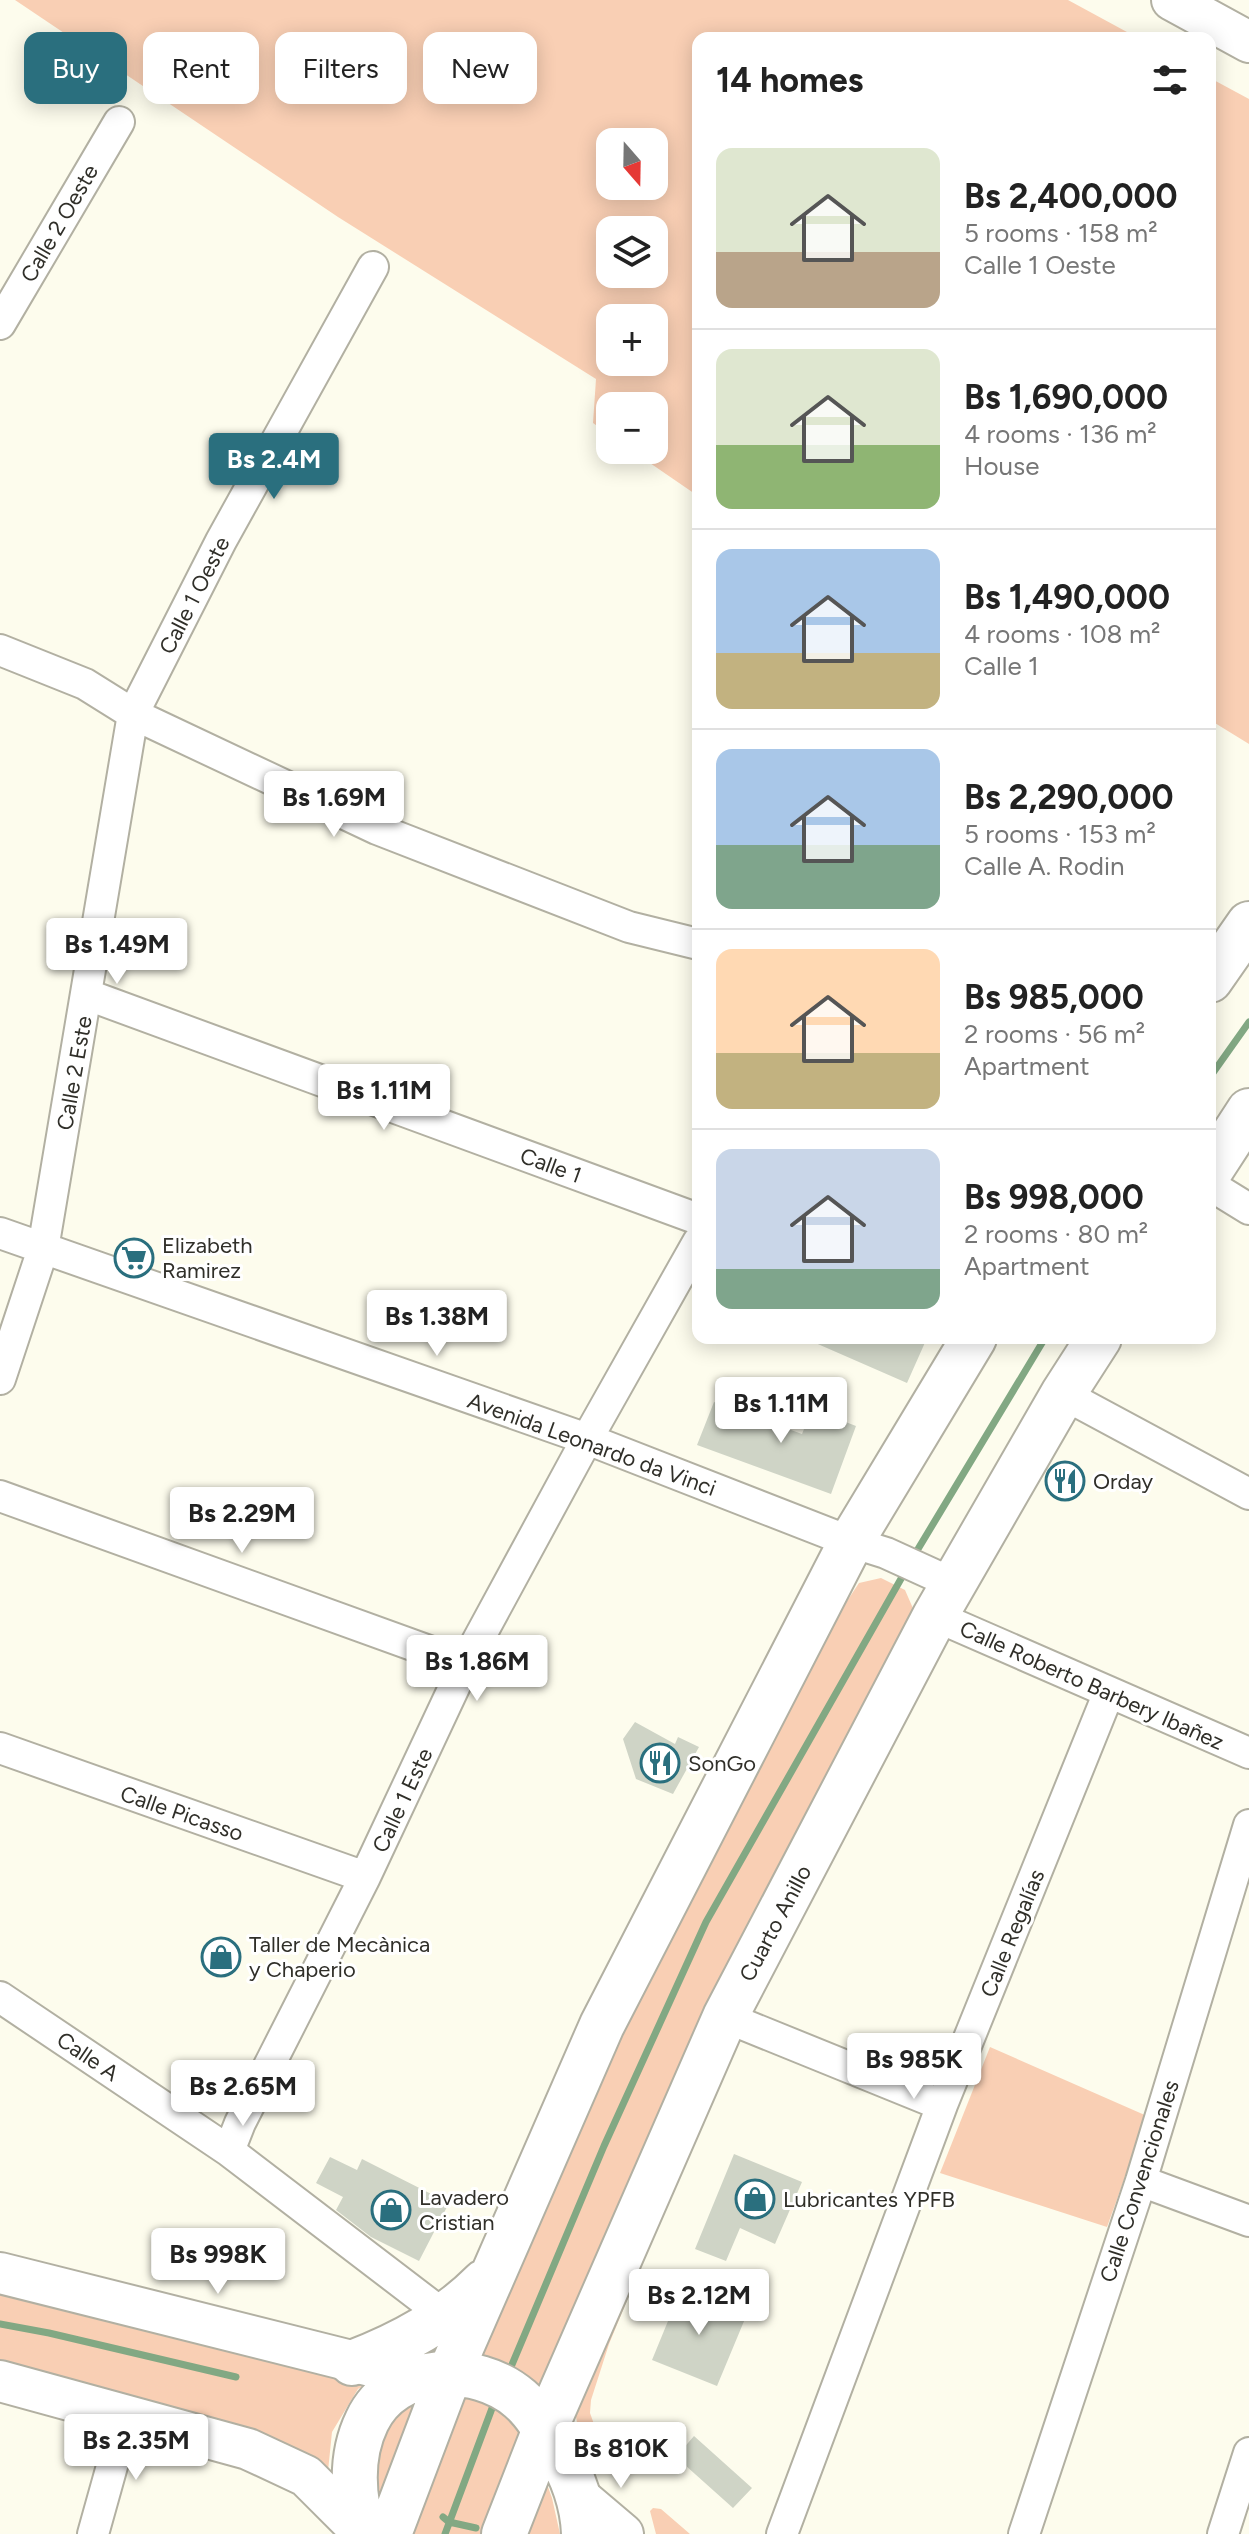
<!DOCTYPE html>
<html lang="en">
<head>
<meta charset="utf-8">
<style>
	:root { --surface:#fff; --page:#f2f2f2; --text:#222; --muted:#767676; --line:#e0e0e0; --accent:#2a6f7e }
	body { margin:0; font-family:Figtree,sans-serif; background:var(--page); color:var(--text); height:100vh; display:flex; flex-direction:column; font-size:30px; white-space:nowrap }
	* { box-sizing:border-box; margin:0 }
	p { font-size:26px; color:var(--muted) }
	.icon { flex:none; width:44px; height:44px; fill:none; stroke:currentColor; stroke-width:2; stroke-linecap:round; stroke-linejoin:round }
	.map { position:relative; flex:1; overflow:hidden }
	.drawer { position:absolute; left:692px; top:32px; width:524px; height:1312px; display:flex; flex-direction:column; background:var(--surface); border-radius:16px; box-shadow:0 4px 20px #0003 }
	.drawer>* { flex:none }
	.guide { position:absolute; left:24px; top:32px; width:548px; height:72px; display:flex; gap:16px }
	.needle { width:52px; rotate:160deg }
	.tools { position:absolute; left:596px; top:128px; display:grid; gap:16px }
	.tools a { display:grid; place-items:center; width:72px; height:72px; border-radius:16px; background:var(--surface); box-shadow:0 4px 20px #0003; font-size:40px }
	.price { position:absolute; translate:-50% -68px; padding:0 18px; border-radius:8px; background:#fff; color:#222; font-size:26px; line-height:52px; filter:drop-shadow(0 2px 4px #0008) }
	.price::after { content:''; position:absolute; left:50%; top:48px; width:24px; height:18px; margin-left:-12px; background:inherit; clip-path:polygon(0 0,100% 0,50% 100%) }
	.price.selected { background:var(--accent); color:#fff }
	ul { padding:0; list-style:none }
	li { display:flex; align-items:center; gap:24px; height:200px; padding:0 24px }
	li+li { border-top:2px solid var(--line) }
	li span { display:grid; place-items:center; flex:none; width:224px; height:160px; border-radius:16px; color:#555 }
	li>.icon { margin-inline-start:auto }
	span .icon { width:96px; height:96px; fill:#fffc; stroke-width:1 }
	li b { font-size:34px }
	h2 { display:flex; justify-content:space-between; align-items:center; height:96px; padding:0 24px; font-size:34px }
	.tag { padding:0 28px; border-radius:16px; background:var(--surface); box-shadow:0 4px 20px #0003; font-size:28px; line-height:72px }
	.tag.selected { background:var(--accent); color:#fff }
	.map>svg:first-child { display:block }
	.green { fill:#f9cfb4; fill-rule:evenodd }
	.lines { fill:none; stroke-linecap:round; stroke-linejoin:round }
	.stream { stroke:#82a883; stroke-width:7 }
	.building { fill:#cfd4c6 }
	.minor-casing { stroke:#b2b0a2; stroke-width:34 }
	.major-casing { stroke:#b2b0a2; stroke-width:44 }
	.highway-casing { stroke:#b2b0a2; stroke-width:48 }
	.minor { stroke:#fff; stroke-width:30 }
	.major { stroke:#fff; stroke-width:40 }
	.highway { stroke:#fff; stroke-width:44 }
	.labels { text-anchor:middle; stroke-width:6; stroke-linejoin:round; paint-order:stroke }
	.street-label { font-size:22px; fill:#302f29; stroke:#fff }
	.poi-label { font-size:22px; fill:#302f29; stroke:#fff; text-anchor:start }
</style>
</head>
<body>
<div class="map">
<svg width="1249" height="2534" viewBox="0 0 1249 2534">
	<rect width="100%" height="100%" fill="#fdfced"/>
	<!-- green -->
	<path class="green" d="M15 0H1068L1138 38H698V496L631 450H654V406H610V435L593 423 596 379 338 217ZM654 142V186H610V142ZM654 230V274H610V230ZM610 318H654V362H610Z
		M1210 78 1249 99V744L1210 720Z
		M881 1578 905 1590 915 1613 541 2395 476 2362 596 2080 818 1645 859 1583Z
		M990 2047 1147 2116 1107 2227 940 2173Z
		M643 2254 636 2279 609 2344 591 2400 590 2413 595 2427 586 2437 580 2439 574 2406Z
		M0 2293 371 2380 358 2389 332 2432 327 2481 0 2365Z
		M455 2397C484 2398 506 2411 522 2435L484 2534H404Z
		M421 2399 373 2522 380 2419Z
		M543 2473 552 2498 560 2534H518Z
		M653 2508 661 2509 690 2534H656L650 2511Z"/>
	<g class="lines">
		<!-- stream -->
		<path class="stream" d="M1210 1077 1249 1022
			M912 1559 1045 1338
			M0 2324 49 2333 236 2377
			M511 2367 604 2146 706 1922 906 1570
			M443 2517 449 2522 476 2528
			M445 2534 494 2403"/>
	</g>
	<!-- building -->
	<path class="building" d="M804 1338H927L907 1383Z
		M714 1402 802 1434 812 1409 856 1426 831 1494 697 1445Z
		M635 1722 675 1744 678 1737 699 1747 673 1794 636 1779 623 1739Z
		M734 2154 802 2182 775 2244 740 2228 726 2261 695 2249Z
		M330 2157 357 2170 362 2159 449 2203 419 2261 371 2237 336 2210 343 2197 316 2183Z
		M682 2287 747 2314 717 2386 652 2360Z
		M694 2436 752 2488 733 2508 676 2457Z"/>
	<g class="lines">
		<!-- minor casing -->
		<g class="minor-casing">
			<path id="minor" d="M0 324 119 122
				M0 650 85 684 133 714 377 829 629 927 698 944
				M88 995 698 1219
				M1210 1185 1249 1209
				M0 1233 587 1439 851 1542 886 1553 954 1584
				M0 1379 43 1249 133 714 221 541 373 267
				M1063 1394 1249 1494
				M0 1496 465 1664
				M935 1616 1249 1753
				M0 1748 365 1877
				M0 1997 229 2151 445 2316
				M725 2017 942 2105
				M229 2151 240 2123 365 1877 465 1664 587 1439 698 1242
				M1141 2181 1249 2221
				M93 2534 126 2416
				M782 2534 942 2105 1109 1692
				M1024 2534 1141 2181 1249 1825
				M1223 2534 1249 2453"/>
		</g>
		<!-- major casing -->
		<g class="major-casing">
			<path id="major" d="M1172 0 1249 42
				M0 2273 383 2369
				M0 2381 248 2449 306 2476 364 2534
				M577 2495 623 2534"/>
		</g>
		<!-- highway casing -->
		<g class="highway-casing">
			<path id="highway" d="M1210 980 1249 924
				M1210 1171 1249 1111
				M352 2363C402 2344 446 2320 484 2282
				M365 2534C352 2499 350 2456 367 2421 394 2364 476 2361 520 2399 535 2412 546 2431 556 2448 572 2474 583 2504 584 2534
				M389 2534 450 2373 602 2025 851 1542 974 1338
				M504 2534 545 2429 725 2017 935 1616 1063 1394 1099 1338"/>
		</g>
		<!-- minor -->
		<use href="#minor" class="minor"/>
		<!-- major -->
		<use href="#major" class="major"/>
		<!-- highway -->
		<use href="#highway" class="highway"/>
	</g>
	<!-- icons -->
	<defs>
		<g id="supermarket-ring" transform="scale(2)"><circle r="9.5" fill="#fff" stroke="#2a6f7e" stroke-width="1.5"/><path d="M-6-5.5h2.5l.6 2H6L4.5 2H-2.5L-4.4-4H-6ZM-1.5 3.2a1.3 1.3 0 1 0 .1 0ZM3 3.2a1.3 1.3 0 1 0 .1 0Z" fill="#2a6f7e"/></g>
		<g id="restaurant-ring" transform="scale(2)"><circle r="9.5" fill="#fff" stroke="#2a6f7e" stroke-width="1.5"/><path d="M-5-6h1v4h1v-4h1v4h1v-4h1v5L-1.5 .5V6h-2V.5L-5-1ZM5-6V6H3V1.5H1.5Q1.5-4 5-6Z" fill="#2a6f7e"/></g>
		<g id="shop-ring" transform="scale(2)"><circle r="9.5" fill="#fff" stroke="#2a6f7e" stroke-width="1.5"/><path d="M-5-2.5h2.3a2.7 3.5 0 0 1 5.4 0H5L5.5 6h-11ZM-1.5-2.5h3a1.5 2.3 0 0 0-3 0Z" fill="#2a6f7e"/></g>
	</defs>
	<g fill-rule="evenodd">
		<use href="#supermarket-ring" x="134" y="1258"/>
		<use href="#restaurant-ring" x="1065" y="1481"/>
		<use href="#restaurant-ring" x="660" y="1763"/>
		<use href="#shop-ring" x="221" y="1957"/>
		<use href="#shop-ring" x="755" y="2199"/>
		<use href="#shop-ring" x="391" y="2210"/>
	</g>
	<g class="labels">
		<!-- street labels -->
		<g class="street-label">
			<text transform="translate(59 223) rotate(-60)" y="8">Calle 2 Oeste</text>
			<text transform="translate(194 595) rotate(-63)" y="8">Calle 1 Oeste</text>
			<text transform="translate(74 1073) rotate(-80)" y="8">Calle 2 Este</text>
			<text transform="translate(551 1165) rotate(20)" y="8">Calle 1</text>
			<text transform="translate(592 1444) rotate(20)" y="8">Avenida Leonardo da Vinci</text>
			<text transform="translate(1092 1685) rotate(24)" y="8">Calle Roberto Barbery Ibañez</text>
			<text transform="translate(402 1800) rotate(-65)" y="8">Calle 1 Este</text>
			<text transform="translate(182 1813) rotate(19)" y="8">Calle Picasso</text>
			<text transform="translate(775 1923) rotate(-62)" y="8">Cuarto Anillo</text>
			<text transform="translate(1012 1933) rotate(-68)" y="8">Calle Regalías</text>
			<text transform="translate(88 2056) rotate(34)" y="8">Calle A</text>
			<text transform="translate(1139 2181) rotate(-72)" y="8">Calle Convencionales</text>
		</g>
		<!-- poi labels -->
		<g class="poi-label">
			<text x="162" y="1253">Elizabeth<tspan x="162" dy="25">Ramirez</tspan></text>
			<text x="1093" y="1489">Orday</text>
			<text x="688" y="1771">SonGo</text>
			<text x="249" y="1952">Taller de Mecànica<tspan x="249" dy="25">y Chaperio</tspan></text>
			<text x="419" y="2205">Lavadero<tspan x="419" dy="25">Cristian</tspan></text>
			<text x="783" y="2207">Lubricantes YPFB</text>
		</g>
	</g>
</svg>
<div class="tools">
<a><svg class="needle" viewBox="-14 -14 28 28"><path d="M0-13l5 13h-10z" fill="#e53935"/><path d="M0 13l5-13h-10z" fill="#767676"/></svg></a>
<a><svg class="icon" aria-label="layers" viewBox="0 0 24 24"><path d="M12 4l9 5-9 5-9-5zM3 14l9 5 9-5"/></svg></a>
<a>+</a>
<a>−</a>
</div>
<b class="price selected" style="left:274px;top:501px">Bs 2.4M</b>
<b class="price" style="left:334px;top:839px">Bs 1.69M</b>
<b class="price" style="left:117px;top:986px">Bs 1.49M</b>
<b class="price" style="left:384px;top:1132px">Bs 1.11M</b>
<b class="price" style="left:437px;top:1358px">Bs 1.38M</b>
<b class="price" style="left:781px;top:1445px">Bs 1.11M</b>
<b class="price" style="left:242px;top:1555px">Bs 2.29M</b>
<b class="price" style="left:477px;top:1703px">Bs 1.86M</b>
<b class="price" style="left:914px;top:2101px">Bs 985K</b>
<b class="price" style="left:243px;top:2128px">Bs 2.65M</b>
<b class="price" style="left:218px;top:2296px">Bs 998K</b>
<b class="price" style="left:699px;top:2337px">Bs 2.12M</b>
<b class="price" style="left:136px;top:2482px">Bs 2.35M</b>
<b class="price" style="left:621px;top:2490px">Bs 810K</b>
<div class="guide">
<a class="tag selected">Buy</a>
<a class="tag">Rent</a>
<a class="tag">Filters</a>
<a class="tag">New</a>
</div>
<section class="drawer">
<h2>14 homes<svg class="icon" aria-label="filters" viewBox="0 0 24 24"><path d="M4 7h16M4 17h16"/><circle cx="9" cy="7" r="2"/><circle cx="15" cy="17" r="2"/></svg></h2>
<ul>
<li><span style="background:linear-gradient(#dfe7d0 65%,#b9a48a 0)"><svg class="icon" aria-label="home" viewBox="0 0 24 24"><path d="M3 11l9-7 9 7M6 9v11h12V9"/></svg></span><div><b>Bs 2,400,000</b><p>5 rooms · 158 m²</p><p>Calle 1 Oeste</p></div></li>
<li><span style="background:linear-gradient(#dfe7d0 60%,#8fb573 0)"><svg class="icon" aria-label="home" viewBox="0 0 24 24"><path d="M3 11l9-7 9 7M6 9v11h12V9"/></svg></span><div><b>Bs 1,690,000</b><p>4 rooms · 136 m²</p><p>House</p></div></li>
<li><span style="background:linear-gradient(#a9c7e8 65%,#c2b280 0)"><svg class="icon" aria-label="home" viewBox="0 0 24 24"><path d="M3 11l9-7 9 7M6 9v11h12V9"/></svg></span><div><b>Bs 1,490,000</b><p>4 rooms · 108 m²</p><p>Calle 1</p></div></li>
<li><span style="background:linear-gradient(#a9c7e8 60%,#7fa58c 0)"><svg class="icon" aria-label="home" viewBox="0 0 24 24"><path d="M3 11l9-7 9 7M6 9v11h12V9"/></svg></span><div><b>Bs 2,290,000</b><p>5 rooms · 153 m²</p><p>Calle A. Rodin</p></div></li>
<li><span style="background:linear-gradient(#ffd9b3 65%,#c2b280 0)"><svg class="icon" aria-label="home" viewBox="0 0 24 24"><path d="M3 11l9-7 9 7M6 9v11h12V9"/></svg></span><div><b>Bs 985,000</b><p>2 rooms · 56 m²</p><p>Apartment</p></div></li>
<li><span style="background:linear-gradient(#c9d6e8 75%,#7fa58c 0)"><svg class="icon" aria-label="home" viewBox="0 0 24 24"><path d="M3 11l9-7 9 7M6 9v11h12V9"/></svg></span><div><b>Bs 998,000</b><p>2 rooms · 80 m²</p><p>Apartment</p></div></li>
</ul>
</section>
</div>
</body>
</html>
